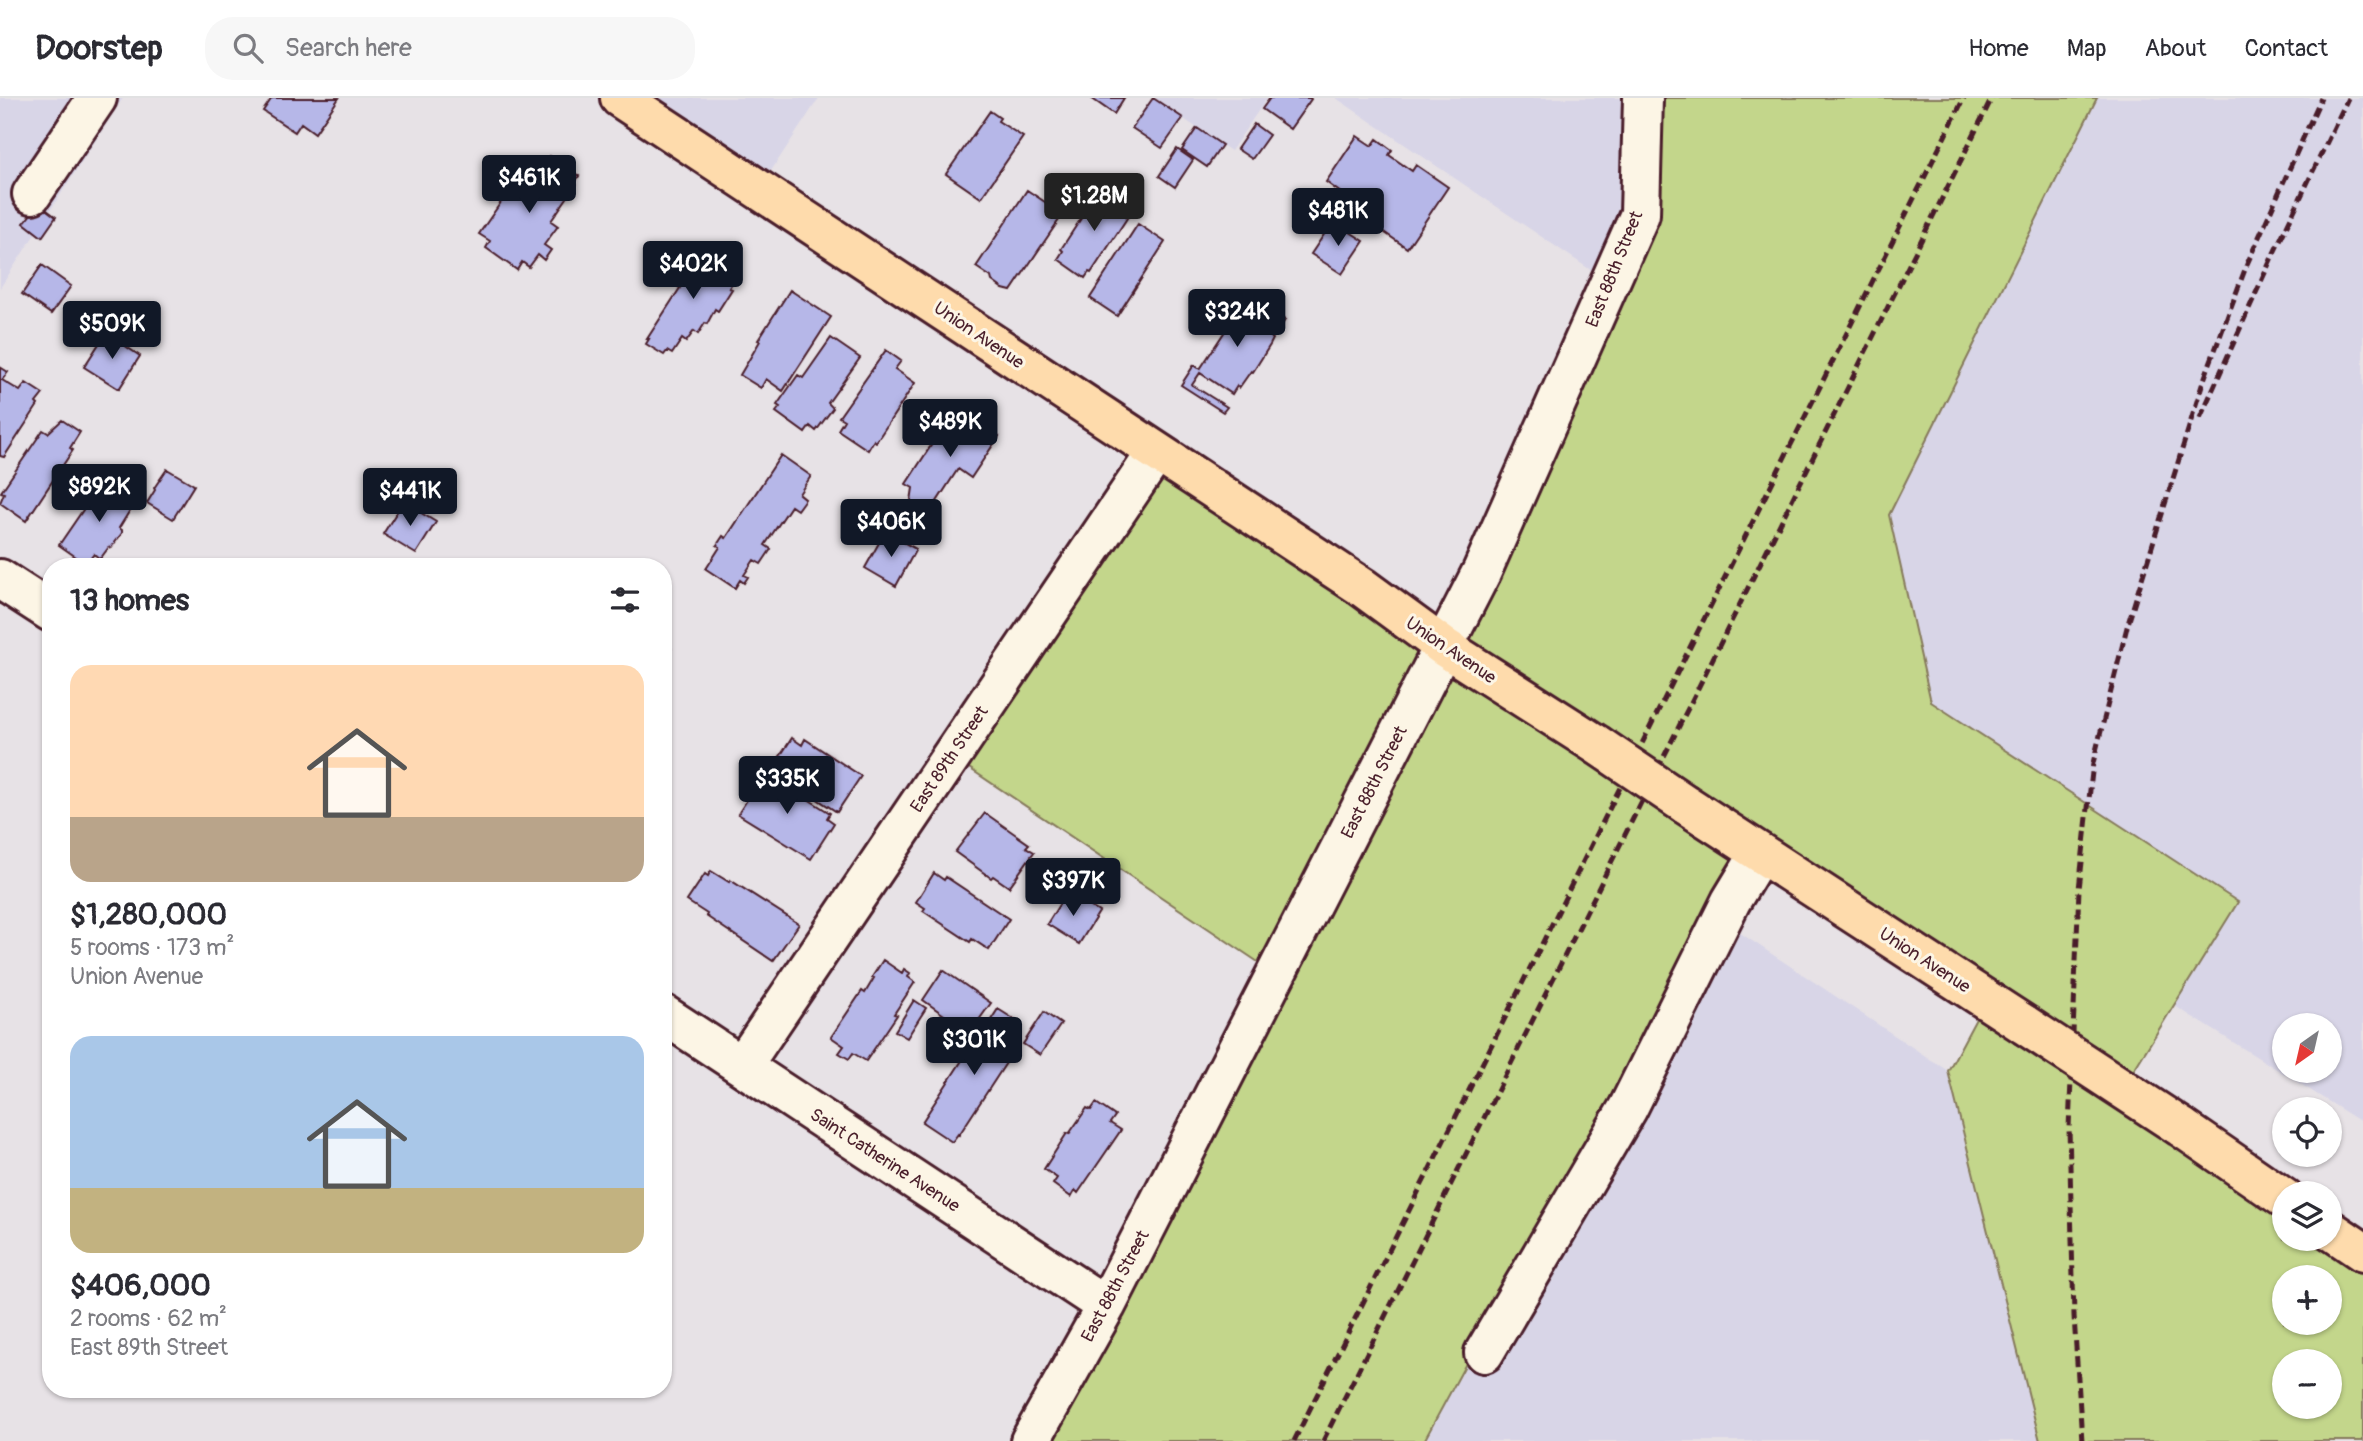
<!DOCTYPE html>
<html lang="en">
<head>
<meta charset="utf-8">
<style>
	:root { --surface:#fff; --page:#f7f7f7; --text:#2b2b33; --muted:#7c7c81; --line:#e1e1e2; --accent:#111827 }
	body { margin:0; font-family:Pangolin,sans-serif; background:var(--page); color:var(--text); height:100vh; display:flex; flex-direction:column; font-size:26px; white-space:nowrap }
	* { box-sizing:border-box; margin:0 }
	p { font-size:23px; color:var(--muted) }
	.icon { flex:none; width:38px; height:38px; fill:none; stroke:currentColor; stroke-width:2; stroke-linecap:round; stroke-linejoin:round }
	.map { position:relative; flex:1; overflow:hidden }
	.drawer { position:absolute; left:42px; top:460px; width:630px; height:840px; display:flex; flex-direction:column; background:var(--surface); border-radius:28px; box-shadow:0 2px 5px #0004 }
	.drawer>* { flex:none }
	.needle { width:46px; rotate:214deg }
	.fabs { position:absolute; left:2272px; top:915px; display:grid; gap:14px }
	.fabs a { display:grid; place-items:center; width:70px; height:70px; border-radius:50%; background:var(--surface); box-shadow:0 2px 5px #0004; font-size:35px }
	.price { position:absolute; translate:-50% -60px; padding:0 16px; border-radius:7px; background:var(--accent); color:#fff; font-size:23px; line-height:46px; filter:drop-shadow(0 2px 4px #0008) }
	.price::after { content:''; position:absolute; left:50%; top:42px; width:21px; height:16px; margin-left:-10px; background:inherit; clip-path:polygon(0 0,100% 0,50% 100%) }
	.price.current { background:#222; color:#fff }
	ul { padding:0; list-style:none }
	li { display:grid; align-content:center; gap:14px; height:371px; padding:0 28px }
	li span { display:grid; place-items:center; height:217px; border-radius:21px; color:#555 }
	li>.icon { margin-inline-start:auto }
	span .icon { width:126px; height:126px; fill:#fffc; stroke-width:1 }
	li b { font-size:30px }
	h2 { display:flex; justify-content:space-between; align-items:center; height:84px; padding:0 28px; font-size:30px }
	header { display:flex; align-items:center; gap:42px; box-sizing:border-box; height:98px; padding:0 35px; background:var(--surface); border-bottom:2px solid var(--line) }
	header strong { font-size:33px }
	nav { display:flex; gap:38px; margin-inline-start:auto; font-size:24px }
	.search { width:490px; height:63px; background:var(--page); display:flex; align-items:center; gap:18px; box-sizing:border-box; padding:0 24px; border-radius:28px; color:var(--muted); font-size:26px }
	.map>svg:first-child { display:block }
	.built { fill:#d8d5e7; fill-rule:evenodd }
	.green { fill:#c3d68b; stroke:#867a5b; stroke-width:2; fill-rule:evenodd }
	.building { fill:#b6b7e8; stroke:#4a1f2b; stroke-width:2 }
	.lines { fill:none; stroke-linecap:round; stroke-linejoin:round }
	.minor-casing { stroke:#4a1f2b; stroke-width:44 }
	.major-casing { stroke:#4a1f2b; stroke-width:44 }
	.minor { stroke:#fcf5e5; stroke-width:38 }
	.major { stroke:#fedbac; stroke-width:38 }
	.rail { stroke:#4a1f2b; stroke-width:5; stroke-dasharray:10 5; stroke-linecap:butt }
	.major-bridge-casing { stroke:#4a1f2b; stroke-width:44; stroke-linecap:butt }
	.major-bridge { stroke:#fedbac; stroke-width:38 }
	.labels { text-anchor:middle; stroke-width:6; stroke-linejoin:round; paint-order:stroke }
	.street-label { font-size:18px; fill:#4a1f2b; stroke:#fcf5e5 }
</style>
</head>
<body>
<header>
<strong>Doorstep</strong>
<div class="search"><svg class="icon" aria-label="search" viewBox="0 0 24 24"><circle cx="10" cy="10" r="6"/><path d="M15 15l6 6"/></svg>Search here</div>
<nav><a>Home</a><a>Map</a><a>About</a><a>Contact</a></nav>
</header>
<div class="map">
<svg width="2363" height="1343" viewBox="0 0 2363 1343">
	<rect width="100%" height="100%" fill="#e7e2e6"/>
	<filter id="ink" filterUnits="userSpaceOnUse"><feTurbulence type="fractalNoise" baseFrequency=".0143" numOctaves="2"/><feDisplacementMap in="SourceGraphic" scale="14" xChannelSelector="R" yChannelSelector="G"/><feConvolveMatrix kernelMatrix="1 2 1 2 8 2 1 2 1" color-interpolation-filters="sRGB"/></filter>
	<g filter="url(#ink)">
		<!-- built -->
		<path class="built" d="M0 0H123L0 190Z
			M620 0H819L759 91Z
			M1153 0H1267L1231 53Z
			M1336 0H1643L1610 185Z
			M1762 0H2363V1025L1765 653ZM2284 928H2329V973H2284Z
			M1710 815 1948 973 2078 1343H1425Z"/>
		<!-- green -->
		<path class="green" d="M1643 0H2097L1889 417 1931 604 2238 804 2122 991 2284 1100V1141H2329L2363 1154V1343H2040L1948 973 1986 902 1745 745 1710 815 1424 1343H1030L1276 876 951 658 1156 355 1443 549 1640 116ZM2284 1180H2329V1225H2284ZM2284 1264H2329V1309H2284Z"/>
		<!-- building -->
		<path class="building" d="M272 0H339L315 35 301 25 295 34 263 13Z
			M1091 0H1124L1114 16Z
			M1153 0 1183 20 1162 50 1132 30Z
			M1270 0H1310L1311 1 1290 31 1262 11Z
			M990 13 1000 20 998 23 1023 39 981 100 946 76Z
			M1254 26 1269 37 1252 61 1237 51Z
			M1197 30 1222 47 1207 69 1182 52Z
			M1357 38 1372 48 1377 41 1392 52 1389 57 1412 73 1416 67 1448 89 1407 150 1375 128 1379 122 1356 106 1351 113 1336 103 1341 95 1326 84Z
			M1177 51 1193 62 1175 89 1159 78Z
			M550 58 579 78 574 86 576 87 551 123 558 128 544 147 551 152 544 162 538 157 529 169 522 164 517 172 486 150 490 143 479 136 517 81 527 87Z
			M1101 90 1133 111 1091 175 1089 174 1085 180 1058 161 1063 153 1061 151Z
			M1027 92 1063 116 1011 193 1003 191 992 183 991 179 976 169Z
			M39 106 56 119 42 139 24 125Z
			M1333 123 1364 143 1342 176 1311 156Z
			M1138 126 1165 144 1117 218 1090 200Z
			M705 150 735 170 734 172 738 175 729 190 732 191 718 213 715 211 707 226 705 225 698 236 694 233 686 244 682 241 672 256 667 253 664 257 646 246 649 241H647L680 190 672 185 686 162 694 167Z
			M42 167 71 188 51 216 22 196Z
			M790 192 831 219 783 293 766 281 761 290 740 277 760 243 758 242Z
			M1242 200 1255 208 1260 200 1270 206 1267 211 1285 222 1281 228 1279 226 1271 239 1273 241 1270 247 1253 274 1251 273 1239 290 1237 288 1232 296 1200 275 1192 287 1227 309 1223 314 1181 287 1194 267 1200 271 1231 224 1228 222Z
			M106 235 140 258 119 291 84 269Z
			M831 240 860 260 828 305 833 310 816 333 810 328 805 335 776 314 780 309 777 307 798 277 803 280Z
			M886 252 901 263 895 271 915 285 876 344 874 342 868 352 838 332 844 322 839 319Z
			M0 269 8 274 2 282 20 293 26 285 43 296 36 305 38 307 4 359 0 358Z
			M965 316 999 338 971 380 958 371 936 405 927 413 911 403 913 390 906 386 949 320 958 326Z
			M62 322 80 334 70 350 73 352 26 423 0 405 4 395 1 394 43 332 48 335Z
			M781 357 811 378 799 396 805 401 797 412 791 408 765 447 771 451 761 466 754 462 744 477 748 479 744 485 740 482 735 490 706 471 720 449 717 447 723 438 726 440Z
			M167 371 194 387 173 421 147 405 155 392 154 390Z
			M100 387 113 395 118 388 137 401 119 430 122 432V435L111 450 109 449 100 461 94 456 86 466 59 447Z
			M403 404 436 424 416 456 383 436Z
			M885 434 916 451 896 488 865 470Z
			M663 546 671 551 663 562Z
			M792 640 802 647 805 641 861 678 837 714 781 677 782 675 773 669Z
			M765 674 830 715 827 720 834 725 811 761 738 716Z
			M985 715 1029 746 1026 749 1034 754 1009 789 993 778 991 780 955 754Z
			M711 773 729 784 730 782 799 826 773 863 706 818 707 816 687 803 705 776 708 778Z
			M934 775 944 782 946 779 1009 821 989 852 972 841 970 844 923 813 925 810 916 804Z
			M1067 794 1099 814 1079 846 1047 826Z
			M883 862 902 875 904 871 910 875 908 879 915 884 894 916 897 917 866 963 853 955 849 961 839 955 844 948 831 939 862 893 865 895 874 880 872 879Z
			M943 872 991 905 976 926 967 920 961 929 923 902Z
			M914 902 926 910 907 940 895 933Z
			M998 911 1020 925 1011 939 1019 945 959 1037 958 1036 952 1044 922 1024 987 924 989 925Z
			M1044 914 1061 926 1040 957 1023 946Z
			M1096 1005 1115 1018 1110 1025 1121 1032 1078 1095 1075 1092 1071 1099 1053 1086 1057 1080 1044 1071 1067 1035 1069 1036 1087 1010 1091 1012Z"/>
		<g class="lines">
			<!-- minor casing -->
			<g class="minor-casing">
				<path id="minor" d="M32 96 97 0
					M0 481 51 514
					M663 916 1106 1208
					M742 968 1156 355
					M1484 1255 1628 1010 1731 803 1760 755
					M1030 1343 1106 1208 1482 473 1640 116 1643 0"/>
			</g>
			<!-- major casing -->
			<g class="major-casing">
				<path id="major" d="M620 0 1362 489 1444 549 1596 646
					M1685 706 2025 927
					M2181 1029 2284 1100
					M2329 1131 2363 1154"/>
			</g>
			<!-- minor -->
			<use href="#minor" class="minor"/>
			<!-- major -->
			<use href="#major" class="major"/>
			<!-- rail -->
			<path class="rail" d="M2200 320 2273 157 2348 0
				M1294 1343 1964 0
				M1323 1343 1992 0
				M2082 1343 2074 1218 2069 1030 2079 791 2093 665 2127 529 2202 287 2247 166 2321 0"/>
			<!-- major-bridge casing -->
			<g class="major-bridge-casing">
				<path id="major-bridge" d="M1596 646 1685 706
					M2025 927 2181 1029"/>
			</g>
			<!-- major-bridge -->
			<use href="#major-bridge" class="major-bridge"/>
		</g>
	</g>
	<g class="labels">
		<!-- street labels -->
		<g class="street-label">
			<text transform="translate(1614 171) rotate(-68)" y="6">East 88th Street</text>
			<text transform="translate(979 237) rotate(34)" y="6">Union Avenue</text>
			<text transform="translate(1451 552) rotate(34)" y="6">Union Avenue</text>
			<text transform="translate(949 661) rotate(-56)" y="6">East 89th Street</text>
			<text transform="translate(1374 684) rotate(-63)" y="6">East 88th Street</text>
			<text transform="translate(1925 862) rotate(33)" y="6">Union Avenue</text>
			<text transform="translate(885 1062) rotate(33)" y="6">Saint Catherine Avenue</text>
			<text transform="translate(1115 1188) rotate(-62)" y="6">East 88th Street</text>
		</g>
	</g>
</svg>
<div class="fabs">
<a><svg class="needle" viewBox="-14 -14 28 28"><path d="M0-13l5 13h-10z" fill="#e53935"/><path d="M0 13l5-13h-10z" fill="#7c7c81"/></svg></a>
<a><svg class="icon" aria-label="locate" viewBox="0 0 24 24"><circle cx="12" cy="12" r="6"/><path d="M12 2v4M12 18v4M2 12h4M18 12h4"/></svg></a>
<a><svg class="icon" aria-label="layers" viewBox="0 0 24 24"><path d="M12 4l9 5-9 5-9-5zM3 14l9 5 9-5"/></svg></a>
<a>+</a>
<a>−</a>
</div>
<b class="price" style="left:529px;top:117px">$461K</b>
<b class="price current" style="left:1094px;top:135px">$1.28M</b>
<b class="price" style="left:1338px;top:150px">$481K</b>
<b class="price" style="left:693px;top:203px">$402K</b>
<b class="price" style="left:1237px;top:251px">$324K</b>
<b class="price" style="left:112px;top:263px">$509K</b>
<b class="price" style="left:950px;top:361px">$489K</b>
<b class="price" style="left:99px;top:426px">$892K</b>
<b class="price" style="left:410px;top:430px">$441K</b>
<b class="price" style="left:891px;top:461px">$406K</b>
<b class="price" style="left:787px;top:718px">$335K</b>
<b class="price" style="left:1073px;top:820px">$397K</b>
<b class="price" style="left:974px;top:979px">$301K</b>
<section class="drawer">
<h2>13 homes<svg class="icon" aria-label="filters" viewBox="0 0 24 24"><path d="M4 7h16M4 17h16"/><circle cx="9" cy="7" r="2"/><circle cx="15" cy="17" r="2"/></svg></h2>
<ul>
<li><span style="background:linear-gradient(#ffd9b3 70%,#b9a48a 0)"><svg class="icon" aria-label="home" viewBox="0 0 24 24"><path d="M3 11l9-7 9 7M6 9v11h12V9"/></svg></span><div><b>$1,280,000</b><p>5 rooms · 173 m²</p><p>Union Avenue</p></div></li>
<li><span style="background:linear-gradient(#a9c7e8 70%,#c2b280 0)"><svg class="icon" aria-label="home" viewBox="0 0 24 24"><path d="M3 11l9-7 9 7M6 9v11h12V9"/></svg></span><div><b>$406,000</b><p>2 rooms · 62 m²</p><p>East 89th Street</p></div></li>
</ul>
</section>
</div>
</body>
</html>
